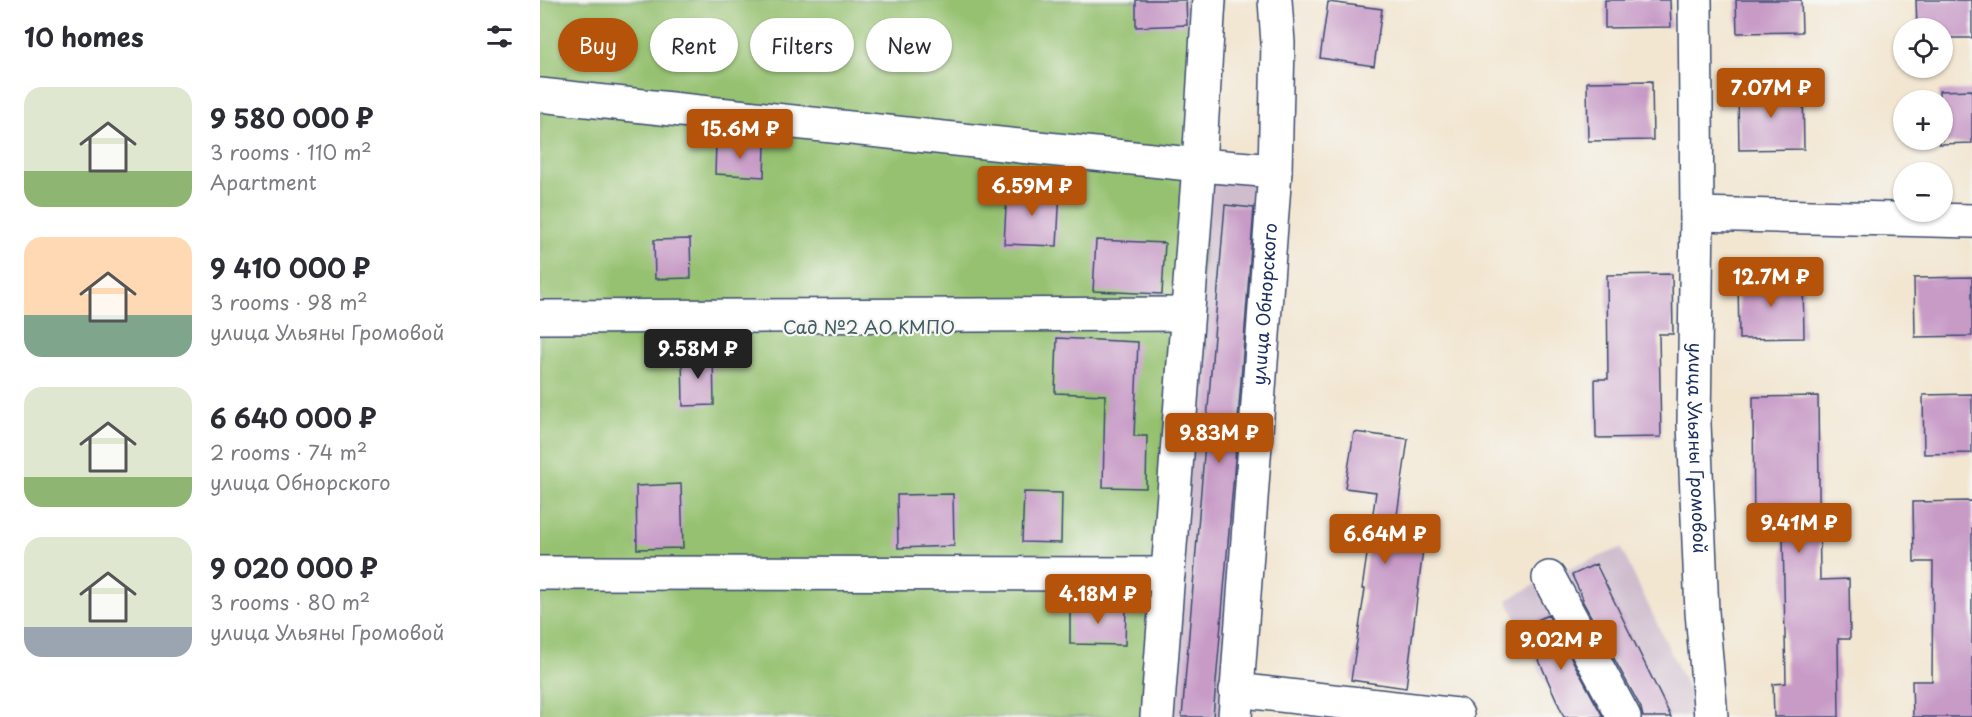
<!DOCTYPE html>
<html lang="en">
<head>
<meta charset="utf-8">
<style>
	:root { --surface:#fff; --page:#f7f7f7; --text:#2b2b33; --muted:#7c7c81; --accent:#b45309 }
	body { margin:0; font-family:"Playpen Sans",sans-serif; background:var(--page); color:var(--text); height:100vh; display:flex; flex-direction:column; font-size:22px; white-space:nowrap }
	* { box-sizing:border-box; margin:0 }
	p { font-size:20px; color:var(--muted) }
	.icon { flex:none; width:33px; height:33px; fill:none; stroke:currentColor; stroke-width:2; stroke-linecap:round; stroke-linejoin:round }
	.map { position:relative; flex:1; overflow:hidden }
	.drawer { display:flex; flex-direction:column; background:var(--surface); width:540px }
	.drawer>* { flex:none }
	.banner { position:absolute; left:18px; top:18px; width:570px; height:54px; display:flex; gap:12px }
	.buttons { position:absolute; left:1353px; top:18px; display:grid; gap:12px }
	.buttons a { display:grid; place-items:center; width:60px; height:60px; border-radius:50%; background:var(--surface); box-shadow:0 2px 4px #0004; font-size:30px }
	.price { position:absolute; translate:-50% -51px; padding:0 14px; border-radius:6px; background:var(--accent); color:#fff; font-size:20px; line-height:39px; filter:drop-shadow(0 2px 3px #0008) }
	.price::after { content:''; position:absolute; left:50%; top:36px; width:18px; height:14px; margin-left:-9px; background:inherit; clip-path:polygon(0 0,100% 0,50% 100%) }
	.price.active { background:#222; color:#fff }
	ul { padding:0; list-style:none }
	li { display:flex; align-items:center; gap:18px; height:150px; padding:0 24px }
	li span { display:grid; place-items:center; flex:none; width:168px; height:120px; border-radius:18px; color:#555 }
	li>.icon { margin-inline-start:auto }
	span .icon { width:72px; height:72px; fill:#fffc; stroke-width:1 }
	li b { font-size:26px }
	h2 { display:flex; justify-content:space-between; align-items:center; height:72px; padding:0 24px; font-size:26px }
	.chip { padding:0 21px; border-radius:27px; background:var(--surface); box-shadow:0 2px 4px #0004; font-size:21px; line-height:54px }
	.chip.active { background:var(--accent); color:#fff }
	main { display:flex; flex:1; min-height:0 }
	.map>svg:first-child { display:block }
	.industrial { fill:#cfbdce }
	.green { fill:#95c16f; stroke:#587866; stroke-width:1.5 }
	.building { fill:#c89bc7 }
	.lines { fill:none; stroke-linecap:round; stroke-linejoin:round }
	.minor-casing { stroke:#3b4a6f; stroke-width:36 }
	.minor { stroke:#fff; stroke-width:33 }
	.labels { text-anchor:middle; stroke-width:4.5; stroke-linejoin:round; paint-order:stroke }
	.street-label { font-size:18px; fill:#1b2f5e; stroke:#f6f6f2 }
	.park-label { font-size:18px; fill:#405b63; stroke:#f6f6f2 }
</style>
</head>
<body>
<main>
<section class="drawer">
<h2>10 homes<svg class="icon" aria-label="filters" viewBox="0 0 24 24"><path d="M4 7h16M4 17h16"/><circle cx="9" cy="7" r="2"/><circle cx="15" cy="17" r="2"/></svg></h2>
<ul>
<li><span style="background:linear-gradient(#dfe7d0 70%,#8fb573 0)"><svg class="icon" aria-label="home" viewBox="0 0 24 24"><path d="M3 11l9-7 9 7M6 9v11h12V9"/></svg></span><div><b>9 580 000 ₽</b><p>3 rooms · 110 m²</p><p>Apartment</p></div></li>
<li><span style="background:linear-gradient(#ffd9b3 65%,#7fa58c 0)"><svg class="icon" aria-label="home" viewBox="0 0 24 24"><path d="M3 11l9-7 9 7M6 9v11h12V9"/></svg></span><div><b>9 410 000 ₽</b><p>3 rooms · 98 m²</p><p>улица Ульяны Громовой</p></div></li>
<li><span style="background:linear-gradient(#dfe7d0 75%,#8fb573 0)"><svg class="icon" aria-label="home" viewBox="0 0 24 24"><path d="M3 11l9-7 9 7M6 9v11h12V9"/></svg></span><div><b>6 640 000 ₽</b><p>2 rooms · 74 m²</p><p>улица Обнорского</p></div></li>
<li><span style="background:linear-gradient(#dfe7d0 75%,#9aa5b1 0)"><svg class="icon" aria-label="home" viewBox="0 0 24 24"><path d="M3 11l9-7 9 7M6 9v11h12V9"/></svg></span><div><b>9 020 000 ₽</b><p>3 rooms · 80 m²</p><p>улица Ульяны Громовой</p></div></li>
</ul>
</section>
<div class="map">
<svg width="1432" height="717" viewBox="0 0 1432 717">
	<rect width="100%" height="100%" fill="#f6f6f2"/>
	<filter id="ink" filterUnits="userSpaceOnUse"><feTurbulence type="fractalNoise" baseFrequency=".0167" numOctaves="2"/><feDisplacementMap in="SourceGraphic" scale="12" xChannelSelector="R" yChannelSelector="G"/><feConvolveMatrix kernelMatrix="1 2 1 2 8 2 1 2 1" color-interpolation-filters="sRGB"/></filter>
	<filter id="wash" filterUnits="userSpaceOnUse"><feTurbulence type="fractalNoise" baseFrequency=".008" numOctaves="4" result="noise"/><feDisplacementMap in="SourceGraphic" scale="24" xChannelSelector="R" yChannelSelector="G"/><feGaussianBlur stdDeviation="1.35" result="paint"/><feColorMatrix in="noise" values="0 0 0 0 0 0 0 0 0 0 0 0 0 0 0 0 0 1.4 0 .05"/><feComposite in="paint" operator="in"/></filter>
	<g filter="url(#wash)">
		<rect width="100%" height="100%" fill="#f2e6d1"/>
		<!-- industrial -->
		<path class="industrial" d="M669 175 726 180 682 717H630Z
			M1081 548 1154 701 1153 717H1021L967 600 1013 575Z"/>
		<!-- green -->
		<path class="green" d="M0 0H681L630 717H0Z"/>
		<g id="blocks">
			<!-- building -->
			<path class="building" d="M596 0H646L647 25 596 27Z
				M1065 0H1130L1131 27 1065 28Z
				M1196 0H1261L1262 32 1197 33Z
				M1376 0H1432V38H1402V28H1377Z
				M788 2 842 9 834 66 780 58Z
				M1112 81 1113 140 1048 141 1047 82Z
				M1263 89 1264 149 1199 150 1198 90Z
				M1432 90V143L1399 144V140H1402V100H1399V91Z
				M176 142 225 145 224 177 175 174Z
				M467 188 520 190 517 246 464 244Z
				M685 205 714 208 694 473 673 717H642Z
				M150 239 151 278 115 279 114 240Z
				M556 240 625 243 622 294 553 291Z
				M1132 274 1133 334H1119L1121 437 1056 438 1055 379H1068L1067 275Z
				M1432 277V336L1375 337 1374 278Z
				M1263 278 1264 338 1199 339 1198 279Z
				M517 338 598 342 594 436H607L606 488 563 487 565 395 515 393Z
				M173 354 174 405 143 406 142 355Z
				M1432 394V453L1384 454 1383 395Z
				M1278 396 1280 580 1309 579 1310 639H1298L1299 717H1234L1233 684 1246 683 1243 537H1214L1213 397Z
				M814 432 868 439 854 536 884 541 866 688 811 680 825 589H822L836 492 805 488Z
				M141 484 143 548 97 549 96 486Z
				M484 492 522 493 521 543 482 542Z
				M413 494 414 546 358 548 357 495Z
				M1432 501V717H1373L1372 681H1392L1393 562H1374L1373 502Z
				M1056 564 1131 717H1103L1101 708 1042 600 1043 599 1032 575Z
				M530 606 586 607 585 645 530 644Z
				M1008 615 1063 717H1024L984 626Z"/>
		</g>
	</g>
	<g filter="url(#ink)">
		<use href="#blocks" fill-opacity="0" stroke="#3b4a6f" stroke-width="1.5"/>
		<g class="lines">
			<!-- minor casing -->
			<g class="minor-casing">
				<g id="minor">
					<path id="s1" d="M1155 0 1157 214 1154 424 1162 612 1171 717"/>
					<path d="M0 95 659 165 735 171"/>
					<path d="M1157 214 1432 221"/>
					<path d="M0 317 647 314"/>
					<path d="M0 573 628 574"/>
					<path d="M1009 578 1084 717"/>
					<path d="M696 690 917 715"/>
					<path d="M617 717 659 165 669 0"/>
					<path id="s2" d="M695 717 735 171 738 43 735 0"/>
				</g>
			</g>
			<!-- minor -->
			<use href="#minor" class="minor"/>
		</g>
	</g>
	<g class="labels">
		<!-- street labels -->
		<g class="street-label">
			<text dy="6" stroke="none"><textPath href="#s2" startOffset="414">улица Обнорского</textPath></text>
			<text dy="6" stroke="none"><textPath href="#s1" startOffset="448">улица Ульяны Громовой</textPath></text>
		</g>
		<!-- park labels -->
		<g class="park-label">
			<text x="329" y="334">Сад №2 АО КМПО</text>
		</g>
	</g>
</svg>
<div class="buttons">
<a><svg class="icon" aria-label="locate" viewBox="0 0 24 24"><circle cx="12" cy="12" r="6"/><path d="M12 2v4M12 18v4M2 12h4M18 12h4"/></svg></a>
<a>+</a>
<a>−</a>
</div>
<b class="price" style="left:1231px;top:119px">7.07M ₽</b>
<b class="price" style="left:200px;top:160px">15.6M ₽</b>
<b class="price" style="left:492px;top:217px">6.59M ₽</b>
<b class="price" style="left:1231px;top:308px">12.7M ₽</b>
<b class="price active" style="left:158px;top:380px">9.58M ₽</b>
<b class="price" style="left:679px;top:464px">9.83M ₽</b>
<b class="price" style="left:1259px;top:554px">9.41M ₽</b>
<b class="price" style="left:845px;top:565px">6.64M ₽</b>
<b class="price" style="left:558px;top:625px">4.18M ₽</b>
<b class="price" style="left:1021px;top:671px">9.02M ₽</b>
<div class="banner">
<a class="chip active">Buy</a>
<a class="chip">Rent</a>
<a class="chip">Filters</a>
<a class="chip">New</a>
</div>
</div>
</main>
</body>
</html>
